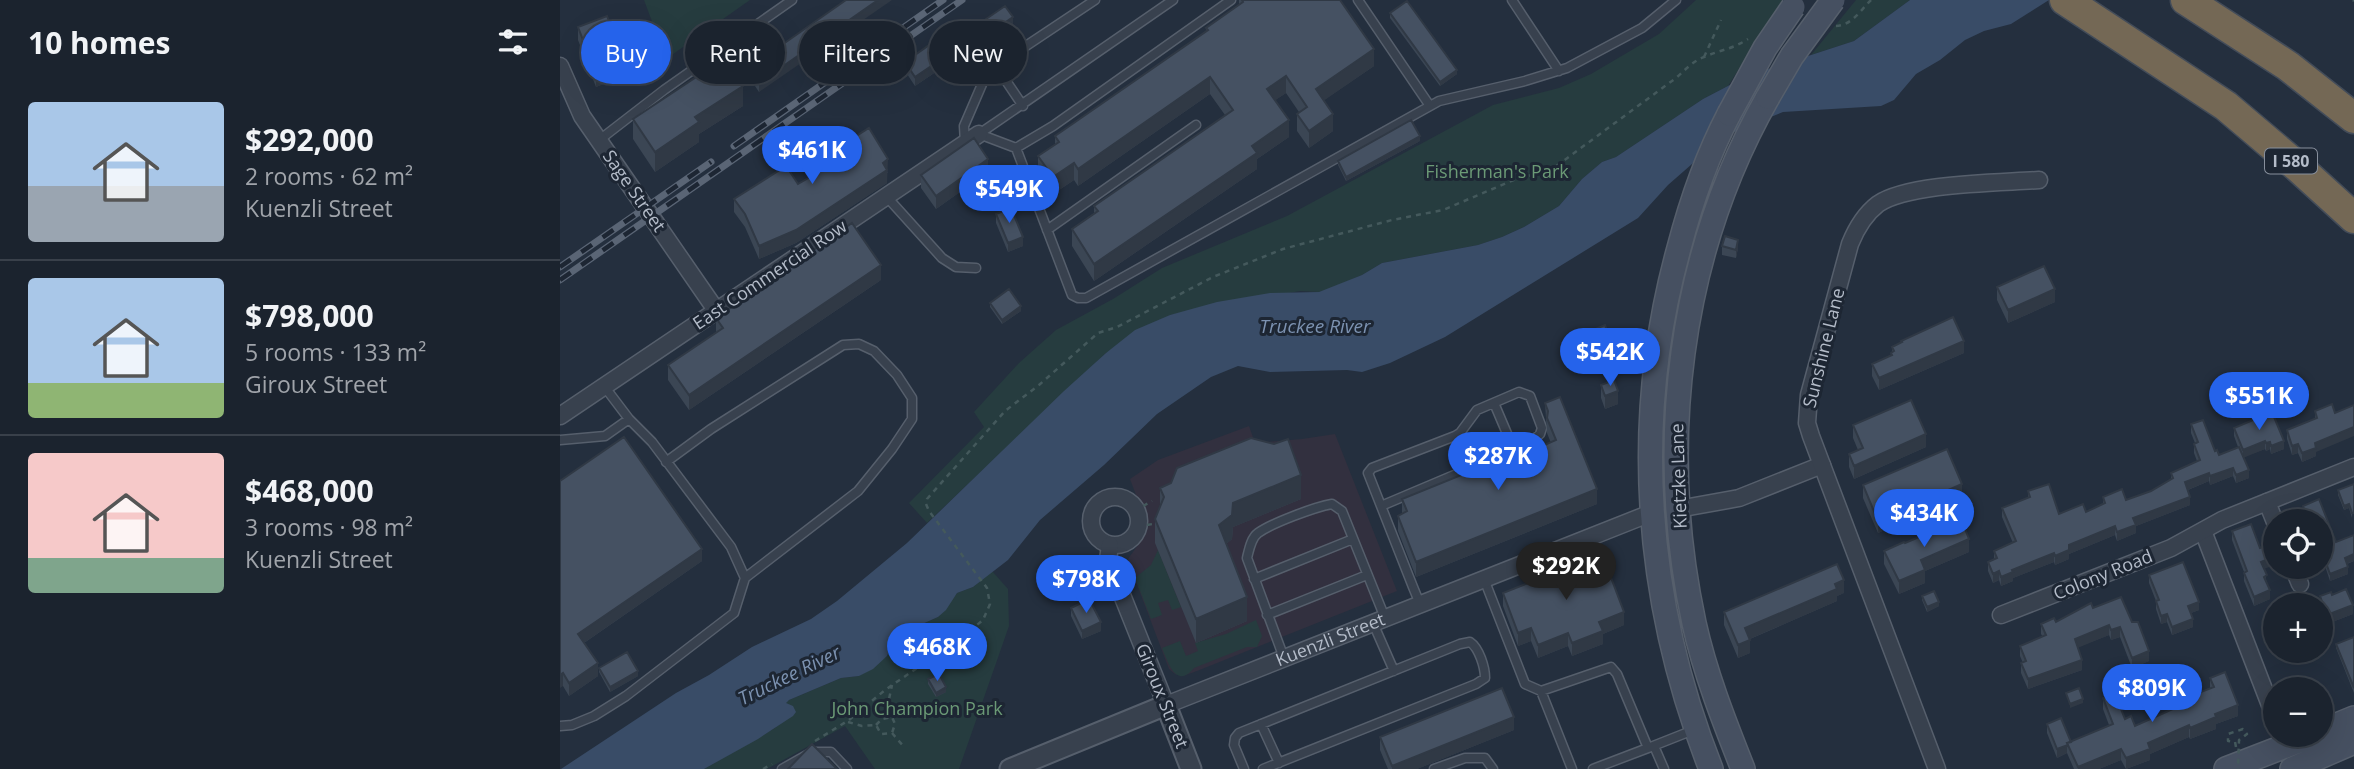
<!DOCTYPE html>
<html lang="en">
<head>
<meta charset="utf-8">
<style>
	:root { --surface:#1b232e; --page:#242b36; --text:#f1f3f6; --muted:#a0a4aa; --line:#39404a; --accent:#2563eb }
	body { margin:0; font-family:"Open Sans",sans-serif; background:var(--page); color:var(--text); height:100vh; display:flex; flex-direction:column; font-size:26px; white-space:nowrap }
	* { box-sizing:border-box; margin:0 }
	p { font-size:23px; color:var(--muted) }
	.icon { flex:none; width:38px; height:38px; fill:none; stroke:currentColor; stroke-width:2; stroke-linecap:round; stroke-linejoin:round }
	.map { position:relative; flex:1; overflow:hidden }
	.sheet { display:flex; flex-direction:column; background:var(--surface); width:560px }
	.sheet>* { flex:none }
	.guide { position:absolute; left:21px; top:21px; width:665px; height:63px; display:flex; gap:14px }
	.fabs { position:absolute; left:1703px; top:509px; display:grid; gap:14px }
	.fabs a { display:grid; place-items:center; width:70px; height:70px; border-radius:50%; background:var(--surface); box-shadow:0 7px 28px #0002,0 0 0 2px var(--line); font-size:35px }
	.price { position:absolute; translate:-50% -60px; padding:0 16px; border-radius:24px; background:var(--accent); color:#fff; font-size:23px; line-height:46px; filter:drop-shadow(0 2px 4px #0008) }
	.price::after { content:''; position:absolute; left:50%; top:42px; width:21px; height:16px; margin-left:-10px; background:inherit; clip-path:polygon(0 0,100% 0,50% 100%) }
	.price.current { background:#222; color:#fff }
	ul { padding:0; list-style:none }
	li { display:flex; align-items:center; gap:21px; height:175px; padding:0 28px }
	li+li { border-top:2px solid var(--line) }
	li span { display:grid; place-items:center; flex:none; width:196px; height:140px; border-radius:7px; color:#555 }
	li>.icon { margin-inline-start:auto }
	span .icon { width:84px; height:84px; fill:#fffc; stroke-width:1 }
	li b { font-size:30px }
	h2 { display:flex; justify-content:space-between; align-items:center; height:84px; padding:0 28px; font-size:30px }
	.pill { padding:0 24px; border-radius:32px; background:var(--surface); box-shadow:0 7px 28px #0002,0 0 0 2px var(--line); font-size:24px; line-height:63px }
	.pill.current { background:var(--accent); color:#fff }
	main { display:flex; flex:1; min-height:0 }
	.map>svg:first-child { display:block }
	.medical { fill:#32303f }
	.green { fill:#263c3f }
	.water { fill:#394c67 }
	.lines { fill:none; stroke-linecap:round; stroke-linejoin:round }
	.service-casing { stroke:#565f6c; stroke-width:11 }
	.minor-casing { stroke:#565f6c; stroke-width:19 }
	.tertiary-casing { stroke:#565f6c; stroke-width:23 }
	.secondary-casing { stroke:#565f6c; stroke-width:26 }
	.motorway-casing { stroke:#434c59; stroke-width:33 }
	.path { stroke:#44595c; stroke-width:2.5; stroke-dasharray:5 5; stroke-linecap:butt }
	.service { stroke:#38414e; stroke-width:8 }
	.minor { stroke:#38414e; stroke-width:16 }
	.tertiary { stroke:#38414e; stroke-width:19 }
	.secondary { stroke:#465061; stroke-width:23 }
	.motorway { stroke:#746855; stroke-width:30 }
	.rail-casing { stroke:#5a6575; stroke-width:7 }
	.rail { stroke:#1d2633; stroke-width:4.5; stroke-dasharray:13; stroke-linecap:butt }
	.secondary-bridge-casing { stroke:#565f6c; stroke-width:26; stroke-linecap:butt }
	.path-bridge { stroke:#44595c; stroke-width:2.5; stroke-dasharray:5 5; stroke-linecap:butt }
	.secondary-bridge { stroke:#465061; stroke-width:23 }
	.wall { fill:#3b4654 }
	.shaded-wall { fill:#303945 }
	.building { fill:#455162; stroke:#303945; stroke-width:2 }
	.labels { text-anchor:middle; stroke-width:6; stroke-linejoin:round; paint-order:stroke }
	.shield { fill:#1d2633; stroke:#878f9c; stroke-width:2 }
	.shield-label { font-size:16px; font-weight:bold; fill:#b4bcc9 }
	.park-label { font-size:18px; fill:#6b9a76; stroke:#1d2633 }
	.street-label { font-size:18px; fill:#b4bcc9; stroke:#1d2633 }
	.water-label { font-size:19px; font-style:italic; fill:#7c92b1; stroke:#1d2633 }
</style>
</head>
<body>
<main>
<section class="sheet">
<h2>10 homes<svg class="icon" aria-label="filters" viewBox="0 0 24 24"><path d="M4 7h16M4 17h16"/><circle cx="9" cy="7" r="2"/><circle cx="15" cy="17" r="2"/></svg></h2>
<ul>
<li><span style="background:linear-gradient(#a9c7e8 60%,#9aa5b1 0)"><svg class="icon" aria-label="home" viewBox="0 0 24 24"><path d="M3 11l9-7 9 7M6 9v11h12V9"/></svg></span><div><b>$292,000</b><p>2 rooms · 62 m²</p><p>Kuenzli Street</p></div></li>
<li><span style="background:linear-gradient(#a9c7e8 75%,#8fb573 0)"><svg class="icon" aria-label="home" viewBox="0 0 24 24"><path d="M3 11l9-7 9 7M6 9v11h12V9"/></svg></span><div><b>$798,000</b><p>5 rooms · 133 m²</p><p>Giroux Street</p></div></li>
<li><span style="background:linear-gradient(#f6c9c9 75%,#7fa58c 0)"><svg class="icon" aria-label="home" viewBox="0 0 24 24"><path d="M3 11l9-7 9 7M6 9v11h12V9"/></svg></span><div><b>$468,000</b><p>3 rooms · 98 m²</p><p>Kuenzli Street</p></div></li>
</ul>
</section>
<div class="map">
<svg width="1794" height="769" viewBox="0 0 1794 769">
	<rect width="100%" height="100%" fill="#242f3e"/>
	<!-- medical -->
	<path class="medical" d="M689 426 695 443 742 439 775 434 837 591 637 671 623 676 615 674 609 669 570 566 568 559 585 535 587 525 584 508 576 495 570 479 598 460Z"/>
	<!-- green -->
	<path class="green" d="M84 0H190L106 59Z
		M1136 0H1223L1168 86 1143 99 1056 157 1042 162 1022 179 999 206 964 227 942 237 918 245 822 263 802 275 770 289 759 292 740 291 610 315 546 353 367 523 349 503 424 427 414 412 459 363 496 330 553 299 602 268 727 216 933 105 999 88 1031 74 1099 34Z
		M1296 0H1350L1294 41 1251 55Z
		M598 550 621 607 612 610 608 600 598 603 602 615 591 619 575 578 591 565Z
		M432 571 448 589 449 626 399 769H315L285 726 207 769H144L215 728 225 703 229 700 281 678 299 676 327 656 332 644 341 636 351 629 378 617 397 593 413 587Z
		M696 620 702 636 697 647H687L634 668C616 690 608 662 602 648L620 641 626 656 638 651 635 643 666 634Z"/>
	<!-- water -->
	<path class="water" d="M1350 0H1489L1451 24 1424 31 1405 40 1380 60 1356 74 1334 100 1321 106 1223 112 1174 132 1148 150 1108 185 1078 218 885 337 830 363 802 372 787 370 710 372 678 366 651 377 597 414 544 465 480 520 448 560 413 587 397 593 386 610 378 617 351 629 341 636 332 644 327 656 313 669 299 676 281 678 229 700 226 703 233 706 236 712 233 716 198 739 144 769H1L116 693 149 675 192 647 251 619 277 601 347 543 504 391 546 353 575 330 610 315 657 302 710 293 759 292 802 275 822 263 918 245 942 237 964 227 999 206 1022 179 1042 162 1056 157 1143 99 1187 76 1294 41Z"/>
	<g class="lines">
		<!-- service casing -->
		<g class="service-casing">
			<path id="service" d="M798 0 870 106
				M952 0 999 71
				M463 106 436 66 535 0
				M419 134 456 148 512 295 518 298H526L879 101 965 81 1007 68 1082 28 1116 0
				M419 134 613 0
				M38 141 104 90 232 0
				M405 143 404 126 426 75 436 66
				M456 148 493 126 671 0
				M326 196 382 258 396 267 416 268
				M487 230 636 125
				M934 403 954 450
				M69 419 92 442 171 547 185 578
				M900 433 918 467
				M0 440 45 436 69 419 44 386
				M821 506 970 443 980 434 982 428 970 396 959 392 917 410 900 433 895 436 812 468 808 473 853 587 860 604
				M694 579 793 539
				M924 579 965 684 981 691 1051 667 1057 674 1088 748 1136 729
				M707 615 807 575
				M813 623 834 671
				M724 658 687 558C689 550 691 538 698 533 712 523 755 507 772 504L782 511 825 618
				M981 691 1012 769
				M701 724 719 763
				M0 726 12 725 34 716 66 696 174 613 185 578 298 491 332 449 352 419V398L337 375 314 351 299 344 283 345 151 429 106 462
				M1094 746 1104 769
				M222 769 252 752H271L287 769
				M684 769 674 745 675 738 679 733 900 644 910 642C919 648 925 667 925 678L916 684 703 769
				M874 769 905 758H925L933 769
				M1033 769 1088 748"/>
		</g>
		<!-- minor casing -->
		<g class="minor-casing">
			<g id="minor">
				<path d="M0 66 22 116 156 310"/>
				<path d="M0 416 419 134"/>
				<circle cx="555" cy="521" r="24"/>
				<path d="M1707 502 1715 522"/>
				<path d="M1118 509 1179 498 1262 465"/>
				<path d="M1643 531 1715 718"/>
				<path id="s1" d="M550 545 548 560 606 705 1091 513"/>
				<path d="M1733 567 1740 584"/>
				<path d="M1441 615 1611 548 1662 520 1794 467"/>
				<path d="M1377 769 1251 436 1247 423 1249 395 1290 244C1296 229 1305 214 1318 204 1349 183 1439 183 1479 180"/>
			</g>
		</g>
		<!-- tertiary casing -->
		<g class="tertiary-casing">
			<path id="tertiary" d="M450 769 606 705 631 769"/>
		</g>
		<!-- secondary casing -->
		<g class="secondary-casing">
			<path id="secondary" d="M1760 732 1794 718
				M1151 769C1085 602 1071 421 1119 248 1131 202 1147 156 1169 114
				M1183 769C1164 721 1145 673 1134 623 1096 446 1118 255 1208 97
				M1666 769 1754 735
				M1732 769 1794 742"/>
		</g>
		<!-- motorway casing -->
		<g class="motorway-casing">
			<path id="motorway" d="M1505 0 1666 106 1738 167 1794 218
				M1626 0 1728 66 1794 118"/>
		</g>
		<!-- path -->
		<path class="path" d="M1793 0 1794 1
			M1276 26C1292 25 1300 11 1311 0
			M1144 57 1161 20
			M583 506 592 501
			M587 525 598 523
			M325 718 332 685
			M288 722 302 726 316 725 321 734 332 733 345 748
			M316 725 322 719 332 717 335 724 332 733
			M255 741 289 720 325 690 401 638 423 620 430 604 427 588 369 511 366 504 367 499 445 411 479 385 538 333 557 327 653 277 723 249 832 220 883 210 956 179 991 170 1116 78C1125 70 1133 61 1144 57 1160 50 1173 49 1188 39
			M203 769 212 764"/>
		<!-- service -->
		<use href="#service" class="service"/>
		<!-- minor -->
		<use href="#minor" class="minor"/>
		<!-- tertiary -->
		<use href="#tertiary" class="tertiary"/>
		<!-- secondary -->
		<use href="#secondary" class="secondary"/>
		<!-- motorway -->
		<use href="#motorway" class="motorway"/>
		<!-- rail casing -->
		<g class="rail-casing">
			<path id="rail" d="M174 146 383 0
				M0 267 151 162
				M0 280 402 0"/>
		</g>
		<!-- rail -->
		<use href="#rail" class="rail"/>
		<!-- secondary-bridge casing -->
		<g class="secondary-bridge-casing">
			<path id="secondary-bridge" d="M1208 97 1232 56 1273 0
				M1169 114 1205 48 1233 7"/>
		</g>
		<!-- path-bridge -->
		<path class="path-bridge" d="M1676 747 1675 742 1668 741V734L1683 729 1687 734 1679 740 1678 769"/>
		<!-- secondary-bridge -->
		<use href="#secondary-bridge" class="secondary-bridge"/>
	</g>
	<!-- wall -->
	<path class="wall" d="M286 0 199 92 189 77V68Z
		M679 0H780L814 66 764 100 773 131 749 148 737 131V114L739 112 726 93 715 100 729 137 697 159V169L534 281 512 246V229L534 213V206L665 115 650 94 518 186 514 180 493 194 478 173V156L495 145V136L646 31V28L679 5Z
		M830 13 897 74 880 86 830 18Z
		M453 26 417 50 410 39V30Z
		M18 27 66 75 36 87 18 40Z
		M345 62 386 65 355 86 345 71Z
		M183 106 139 134V142L95 172 73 139V119Z
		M860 141 786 181 778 165V161Z
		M285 143 328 172 327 173V183L236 243 199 259 185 227 174 212V199L238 184 251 176 245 167V154Z
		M428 172 376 209 361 188V175Z
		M436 214 463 246 448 252 436 223Z
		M1162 246 1178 248 1176 258 1162 255Z
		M321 280 129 410 108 380V365L156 333V318Z
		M1437 287 1495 302 1448 323 1437 300Z
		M430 303 461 311 442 324 430 307Z
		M1028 332 1052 358 1036 365 1028 345Z
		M1341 341 1404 353 1319 390 1312 376V364L1331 356V353L1332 352V347L1341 343Z
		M1041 385 1058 404 1045 409 1041 398Z
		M985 403 1037 504 856 577 838 531V516L842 514V499L922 467V457L943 463 991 443 987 433Z
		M1772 404 1756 452V456L1742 462 1738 453 1732 455 1727 439V430L1755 419V411Z
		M1631 424 1659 455 1678 447 1674 436V428L1724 449 1711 454 1710 449 1706 451 1705 449 1683 457 1689 478 1676 483 1673 476 1650 485 1649 481 1628 490 1630 505 1576 526V533L1557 541 1555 535 1509 554V559L1495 565 1494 562 1453 578V581L1441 586 1439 580 1433 583 1428 571V562L1434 559V551L1453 543 1442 517V508L1468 498V491L1499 514 1526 512 1543 504V497L1566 500 1591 491 1611 479V473L1637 461 1634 453V444L1635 443 1631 433Z
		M1293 425 1366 447 1294 479 1289 467V454L1298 450 1293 438Z
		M0 481 142 561 24 643 38 676 9 696 3 686Z
		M1794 484 1792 518 1789 508 1784 510 1778 495V490Z
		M1303 485 1402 497 1318 533 1303 498Z
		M600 488 741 499 673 527 672 539 666 544 687 621 636 643 595 543V519L600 506Z
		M1759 499 1776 542 1794 535V561L1787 564 1788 574 1770 581 1766 569V563L1760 549V522H1746L1743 512V506Z
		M1672 531 1704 569 1710 599 1694 606 1684 581V572L1672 540Z
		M1345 543 1409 552 1365 571V583L1339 594 1324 564V551Z
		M1589 575 1639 610 1631 613 1633 627 1612 635 1607 622 1601 624 1596 609V601L1589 583Z
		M943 593 1064 625 1043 634V644L1012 656 1008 646 978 658 971 641 958 646 943 606Z
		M1284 593 1277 596V601L1190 639V653L1178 658 1164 625V612Z
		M1772 595 1793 614 1767 624 1760 605V596Z
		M1362 596 1379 606 1367 612 1362 600Z
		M511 608 541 631 522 639 511 616Z
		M1533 608 1572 622 1589 661 1572 668 1560 637 1551 640 1549 635 1518 647 1522 670 1468 689 1461 673V663H1463L1460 656V646L1483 637 1481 634V624L1496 622Z
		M1794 637V693L1776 648V644Z
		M39 668 78 676 50 692 39 672Z
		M1599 672 1621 689 1606 695 1599 676Z
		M1650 678 1678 716 1656 724V729L1630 739 1629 737 1590 754V760L1566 769 1561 760 1539 769H1514L1507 753 1497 758 1487 733V724L1511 742 1549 725 1543 709V698L1565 719 1575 726 1620 706V700L1650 688Z
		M368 679 386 692 376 697 368 684Z
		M954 730 857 769H828L820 750V737Z"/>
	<!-- shaded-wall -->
	<path class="shaded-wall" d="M318 0H332L199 92V83Z
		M453 17V26L417 50V42Z
		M814 49V66L756 106V89Z
		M386 56V65L355 86V77Z
		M66 63V75L36 87V74Z
		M897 70V74L880 86V82Z
		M726 76V93L707 106V89Z
		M650 77V94L518 186V169Z
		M183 86V106L139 134V142L95 172V152L135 117Z
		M773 114V131L749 148V131Z
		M729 120V137L697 159V169L534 281V264L692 146Z
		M860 136V141L786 181V177Z
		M328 159 327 183 236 243 199 259V246Z
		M428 159V172L376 209V196Z
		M514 163V180L493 194V177Z
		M463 237V246L448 252V243Z
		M1178 240V248L1176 258V250Z
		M321 265V280L129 410V395Z
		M1495 289V302L1448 323V310Z
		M461 306V311L442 324V320Z
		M1404 341V353L1319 390V378Z
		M1052 345V358L1036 365V352Z
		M1058 391V404L1045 409V396Z
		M1794 427V436L1756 452V456L1742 462V453L1755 443Z
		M1366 434V447L1294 479V466Z
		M1705 441V449L1683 458V450Z
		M1724 441V449L1711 454V446Z
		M1710 442V449L1706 451V443Z
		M1738 444V453L1732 455V446Z
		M1673 468V476L1650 485V476Z
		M1689 470V478L1676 483V475Z
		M1649 473V481L1625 491V482Z
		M741 475V499L673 527 672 539 659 550V525L673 503Z
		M1402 484V497L1318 533V521Z
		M1037 489V504L856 577V562Z
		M1630 497V505L1576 526V533L1557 541V532L1573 518Z
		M1789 504V508L1784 510V506Z
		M1555 526V535L1509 554V559L1495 565V556L1509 545Z
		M1409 539V552L1365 571V583L1339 594V581L1361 560Z
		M142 549V561L18 647V634Z
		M1494 553V562L1453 578V581L1441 586V577L1452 570Z
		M1794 554V561L1785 564V558Z
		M1715 556V565L1701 570V562Z
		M1788 567V574L1770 581V574Z
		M1439 571V580L1433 583V574Z
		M1284 580V593L1277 596V601L1185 641V628Z
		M1710 590V599L1694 606V597Z
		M687 597V621L636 643V619Z
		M1379 602V606L1367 612V607Z
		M1639 602V610L1628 614V606Z
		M1793 605V614L1767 624V615Z
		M1064 612V625L1043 634V644L1012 656V643L1039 622Z
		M1607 614V622L1601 624V616Z
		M1633 619V627L1612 635V627Z
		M541 622V631L522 639V631Z
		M1549 625V635L1515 649V639Z
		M1560 627V637L1551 640V630Z
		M971 628V641L958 646V633Z
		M1008 633V646L978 658V645Z
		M1190 640V653L1178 658V645Z
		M1589 651V661L1572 668V658Z
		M1522 660V670L1468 689V679Z
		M38 663V676L9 696V683Z
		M78 671V676L50 692V687Z
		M3 673V686L0 688V675Z
		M1621 685V689L1606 695V690Z
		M386 687V692L376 697V693Z
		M1523 699V703L1510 708V704Z
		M1678 705V716L1656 724V729L1630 739V728L1655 714Z
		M954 717V730L857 769H832V766Z
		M1629 725V737L1590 754V760L1566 769V758L1588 743Z
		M1507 745V753L1497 758V749Z
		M1561 749V760L1539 769H1518V767Z"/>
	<!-- building -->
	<path class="building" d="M286 0H318L199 83 189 68Z
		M682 0H780L814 49 756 89 773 114 749 131 737 114 747 107 726 76 707 89 729 120 692 146 697 153 534 264 512 229 538 211 534 206 673 110 650 77 518 169 514 163 493 177 478 156 499 142 495 136 648 30 646 28 683 2Z
		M847 1 897 70 880 82 830 13Z
		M445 6 453 17 417 42 410 30Z
		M47 16 66 63 36 74 18 27Z
		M375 41 386 56 355 77 345 62Z
		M165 58 183 86 135 117 139 122 95 152 73 119Z
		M851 120 860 136 786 177 778 161Z
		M309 128 328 159 323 163 327 170 236 230 199 246 185 214 174 199 226 166 238 184 257 173 245 154 279 133 285 143Z
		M414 138 428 159 376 196 361 175Z
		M451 208 463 237 448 243 436 214Z
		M292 223 321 265 129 395 108 365 163 328 156 318Z
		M1165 236 1178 240 1176 250 1162 246Z
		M1484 266 1495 289 1448 310 1437 287Z
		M449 289 461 306 442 320 430 303Z
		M1393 317 1404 341 1319 378 1312 364 1332 355 1331 353 1334 351 1332 347 1342 342 1341 341Z
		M1045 325 1052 345 1036 352 1028 332Z
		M1054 380 1058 391 1045 396 1041 385Z
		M1000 397 1037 489 856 562 838 516 847 511 842 499 926 465 922 457 937 449 943 463 996 440 987 418 988 411 985 403Z
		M1351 400 1366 434 1294 466 1289 454 1303 448 1293 425Z
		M1772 404 1775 413 1794 405V427L1755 443 1756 448 1742 453 1738 444 1732 446 1727 430 1757 418 1755 411Z
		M1712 412 1724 441 1711 446 1710 442 1706 443 1705 441 1683 450 1674 428Z
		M1643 420 1655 451 1657 450 1659 455 1679 447 1689 470 1676 475 1673 468 1650 476 1649 473 1625 482 1630 497 1573 518 1576 525 1557 532 1555 526 1509 545V550L1495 556 1494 553 1452 570 1453 572 1441 577 1439 571 1433 574 1428 562 1437 558 1434 551 1456 541 1442 508 1470 497 1468 491 1489 484 1499 514 1523 504 1526 512 1545 503 1543 497 1562 489 1566 500 1591 491 1613 478 1611 473 1640 460 1634 444 1638 442 1631 424Z
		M64 437 142 549 18 634 38 663 9 683 3 673 0 675V481Z
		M691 438 714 444 728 439 741 475 673 503 672 515 659 525 687 597 636 619 595 519 604 497 600 488 611 483 617 468Z
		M1387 449 1402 484 1318 521 1303 485Z
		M1794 484V513H1792L1789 504 1784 506 1778 490Z
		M1759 499 1776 542 1794 535V554L1785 558 1788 567 1770 574 1766 563 1768 562 1760 542V522H1748L1743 506Z
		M1401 519 1409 539 1361 560 1365 570 1339 581 1324 551 1344 542 1345 543Z
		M1691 524 1700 548 1712 544 1715 553V556L1701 562 1707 575 1704 577 1710 590 1694 597 1684 573 1687 571 1672 531Z
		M1042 554 1064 612 1039 622 1043 631 1012 643 1008 633 978 645 971 628 958 633 943 593Z
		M1623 562 1639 602 1628 606 1633 619 1612 627 1607 614 1601 616 1596 601 1599 600 1589 575Z
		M1277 564 1284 580 1275 584 1277 589 1185 628 1190 640 1178 645 1164 612Z
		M1786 589 1793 605 1767 615 1760 596 1771 592 1772 595Z
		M1374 591 1379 602 1367 607 1362 596Z
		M1561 597 1572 622H1578L1589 651 1572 658 1560 627 1551 630 1549 625 1515 639 1522 660 1468 679 1461 663 1466 661 1460 646 1486 635 1481 624 1494 618 1496 622 1531 603 1533 608Z
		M529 599 541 622 522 631 511 608Z
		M1794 637V688L1776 644Z
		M67 652 78 671 50 687 39 668Z
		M1613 666 1621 685 1606 690 1599 672Z
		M1665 672 1678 705 1655 714 1656 717 1630 728 1629 725 1588 743 1590 749 1566 758 1561 749 1518 767 1507 743 1553 724 1543 698 1555 694 1565 719 1571 716 1575 726 1622 705 1620 700 1654 687 1650 678Z
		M379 674 386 687 376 693 368 679Z
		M942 688 954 717 832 766 820 737Z
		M1519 688 1523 699 1510 704 1506 693Z
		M1501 718 1511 742 1507 743 1508 745 1497 749 1487 724Z
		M252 744 277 769H228Z"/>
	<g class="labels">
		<!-- shield labels -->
		<rect class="shield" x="1705" y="148.5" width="52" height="25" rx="5"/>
		<g class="shield-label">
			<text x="1731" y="167">I 580</text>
		</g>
		<!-- park labels -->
		<g class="park-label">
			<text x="937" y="178">Fisherman's Park</text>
			<text x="357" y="715">John Champion Park</text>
		</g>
		<!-- street labels -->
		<g class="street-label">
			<text transform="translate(74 191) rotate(55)" y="6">Sage Street</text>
			<text transform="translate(210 275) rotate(-34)" y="6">East Commercial Row</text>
			<text transform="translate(1264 348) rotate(-76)" y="6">Sunshine Lane</text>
			<text transform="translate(1119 476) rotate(-92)" y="6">Kietzke Lane</text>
			<text transform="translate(1543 575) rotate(-22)" y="6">Colony Road</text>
			<text dy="6" stroke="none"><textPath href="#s1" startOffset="348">Kuenzli Street</textPath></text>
			<text transform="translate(602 696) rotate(68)" y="6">Giroux Street</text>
		</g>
		<!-- water labels -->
		<g class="water-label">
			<text x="755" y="333">Truckee River</text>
			<text transform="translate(229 675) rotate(-26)" y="7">Truckee River</text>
		</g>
	</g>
</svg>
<div class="fabs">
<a><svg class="icon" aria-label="locate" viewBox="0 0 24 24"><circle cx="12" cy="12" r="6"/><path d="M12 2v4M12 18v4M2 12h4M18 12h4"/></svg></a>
<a>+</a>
<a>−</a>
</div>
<b class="price" style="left:252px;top:186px">$461K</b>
<b class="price" style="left:449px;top:225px">$549K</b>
<b class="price" style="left:1050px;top:388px">$542K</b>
<b class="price" style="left:1699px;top:432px">$551K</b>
<b class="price" style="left:938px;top:492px">$287K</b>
<b class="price" style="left:1364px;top:549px">$434K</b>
<b class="price current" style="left:1006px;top:602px">$292K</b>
<b class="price" style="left:526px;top:615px">$798K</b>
<b class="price" style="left:377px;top:683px">$468K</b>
<b class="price" style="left:1592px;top:724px">$809K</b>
<div class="guide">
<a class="pill current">Buy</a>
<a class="pill">Rent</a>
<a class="pill">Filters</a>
<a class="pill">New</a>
</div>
</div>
</main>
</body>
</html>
